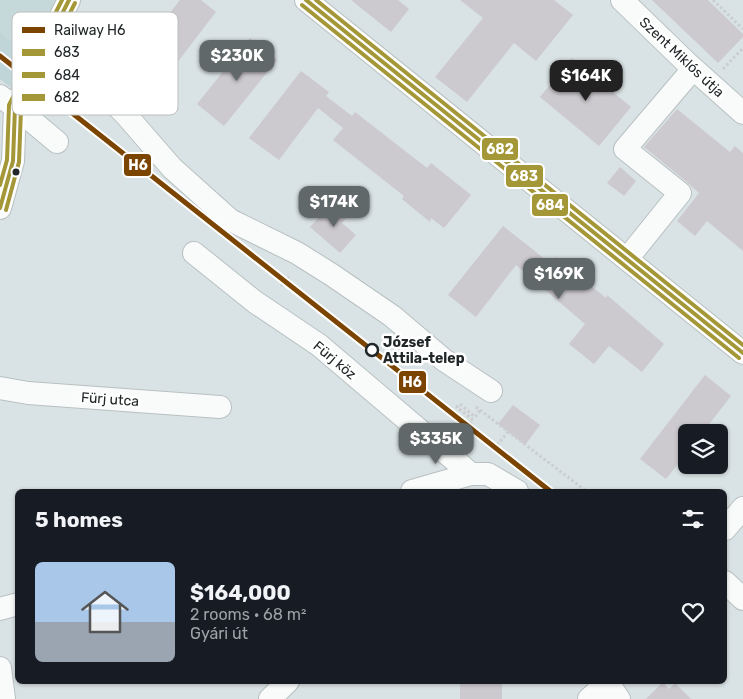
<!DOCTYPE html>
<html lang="en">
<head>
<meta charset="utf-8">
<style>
	:root { --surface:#171b24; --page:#20242c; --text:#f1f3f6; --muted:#9ea1a6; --accent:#61686a }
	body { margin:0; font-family:Rubik,sans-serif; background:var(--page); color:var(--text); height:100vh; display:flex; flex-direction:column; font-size:19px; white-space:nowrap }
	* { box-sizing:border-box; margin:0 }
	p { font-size:16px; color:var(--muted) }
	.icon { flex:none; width:28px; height:28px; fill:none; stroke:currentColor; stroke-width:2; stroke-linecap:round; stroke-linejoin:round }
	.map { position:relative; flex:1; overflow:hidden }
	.side { position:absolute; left:15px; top:489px; width:712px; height:195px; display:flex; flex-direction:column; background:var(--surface); border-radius:8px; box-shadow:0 1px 4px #0004 }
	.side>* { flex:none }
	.fabs { position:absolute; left:678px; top:424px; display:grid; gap:10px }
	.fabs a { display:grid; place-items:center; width:50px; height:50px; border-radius:8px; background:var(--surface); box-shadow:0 1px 4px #0004; font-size:25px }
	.price { position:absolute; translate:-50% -42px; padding:0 11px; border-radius:10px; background:var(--accent); color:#fff; font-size:16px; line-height:32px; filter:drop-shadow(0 1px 2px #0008) }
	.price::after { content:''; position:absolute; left:50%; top:30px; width:15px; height:11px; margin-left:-8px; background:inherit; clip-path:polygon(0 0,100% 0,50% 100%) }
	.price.current { background:#222; color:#fff }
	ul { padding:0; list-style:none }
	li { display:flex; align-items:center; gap:15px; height:125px; padding:0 20px }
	li span { display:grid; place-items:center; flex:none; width:140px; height:100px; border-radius:8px; color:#555 }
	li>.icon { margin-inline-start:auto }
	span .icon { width:60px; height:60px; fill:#fffc; stroke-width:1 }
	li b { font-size:21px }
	h2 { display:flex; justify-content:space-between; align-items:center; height:60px; padding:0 20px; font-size:21px }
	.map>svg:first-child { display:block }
	.built { fill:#c5d8da }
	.green { fill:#c0d5d8 }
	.building { fill:#cdcacf }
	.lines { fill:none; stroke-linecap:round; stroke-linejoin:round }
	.minor-casing { stroke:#b9c0c1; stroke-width:24 }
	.path { stroke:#cbcece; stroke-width:3; stroke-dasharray:2.5 2.5; stroke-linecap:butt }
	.minor { stroke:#f9fbfb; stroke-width:22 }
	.bus-1-casing { stroke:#fff; stroke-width:8 }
	.bus-2-casing { stroke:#fff; stroke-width:8 }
	.bus-3-casing { stroke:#fff; stroke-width:8 }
	.bus-1 { stroke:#a49738; stroke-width:4 }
	.bus-2 { stroke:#a49738; stroke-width:4 }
	.bus-3 { stroke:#a49738; stroke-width:4 }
	.rail-1-casing { stroke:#fff; stroke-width:9 }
	.rail-1 { stroke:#7b4400; stroke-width:5 }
	.bus-dot { fill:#212728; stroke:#fff; stroke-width:2 }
	.stop-dot { fill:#fff; stroke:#212728; stroke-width:2.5 }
	.labels { text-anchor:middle; stroke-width:5; stroke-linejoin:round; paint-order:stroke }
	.street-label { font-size:14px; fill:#212728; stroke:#fff }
	.stop-label { font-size:14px; font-weight:bold; fill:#212728; stroke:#fff; text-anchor:start }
	.key { fill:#fff; stroke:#bcbebe; stroke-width:1 }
	.key-label { font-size:14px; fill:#212728 }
	.line-badge { stroke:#fff; stroke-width:2 }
	.badge-label { font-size:14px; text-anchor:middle; font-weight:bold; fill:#fff }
</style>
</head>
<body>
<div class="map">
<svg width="743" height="699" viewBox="0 0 743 699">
	<rect width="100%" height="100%" fill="#d9e2e4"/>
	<!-- built -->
	<path class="built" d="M0 0H55L31 58 0 32Z"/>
	<!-- green -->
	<path class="green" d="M0 32 31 58 14 90 0 79Z"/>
	<!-- building -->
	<path class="building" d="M180 0H201L216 12 166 77 137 55Z
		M351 0H398L409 9 391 32Z
		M460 0H554L573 15 536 61 514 43 467 102 435 77 483 18Z
		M652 0H708L743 34V37L718 63Z
		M250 38 277 60 224 126 197 104Z
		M572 58 631 107 599 146 540 97Z
		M301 71 329 92 326 96 352 116 355 112 427 168 431 163 471 195 444 228 431 218 430 222 402 199 404 196 333 140 343 128 318 108 279 160 249 138Z
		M677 109 730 152 735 146 743 153V251L707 221 695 236 677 221 699 193 688 183 644 147Z
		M620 167 636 181 624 196 607 183Z
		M333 202 348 216 342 223 356 235 340 253 310 227Z
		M503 226 550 263 556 257 606 298 607 295 664 344 642 372 609 346 594 364 569 344 585 324 516 265 476 317 448 295Z
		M705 375 731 396 703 432H686V454L666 479 640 459Z
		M513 405 540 425 525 445 498 424Z
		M460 681H502V699H460Z
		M663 682 669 689 675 683 691 699H646Z"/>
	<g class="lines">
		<!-- minor casing -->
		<g class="minor-casing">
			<path id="minor" d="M306 0 743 353
				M622 0 687 63 743 113
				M46 42 88 76 126 115 172 168 230 220 297 253 332 275 392 316 444 360 491 391
				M0 96 15 107 57 142
				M0 208 13 161 15 107 69 0
				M194 253 255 302 319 345 471 474
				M627 259 680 193 625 149 693 69
				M0 388 28 393 220 407
				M412 491 471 474H488L517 491
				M725 529 743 508
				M725 582 743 599
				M0 609 18 604
				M0 668 4 699
				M608 683 619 699
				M270 699 288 681
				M589 699 609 681"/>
		</g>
		<!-- path -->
		<path class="path" d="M713 0 743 29
			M723 69 743 48
			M281 286 289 277
			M406 392 416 379
			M476 407 586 491
			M470 424 473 420 457 407 460 404 475 417 481 409
			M497 445 508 432
			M577 491 580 487"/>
		<!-- minor -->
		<use href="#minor" class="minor"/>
		<!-- bus-1 casing -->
		<g class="bus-1-casing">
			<path id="bus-1" d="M306 0 743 353
				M0 208 13 161 15 107 69 0"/>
		</g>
		<!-- bus-2 casing -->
		<g class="bus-2-casing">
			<path id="bus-2" d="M302 5 739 358
				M6 210 19 162 21 109 75 3"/>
		</g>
		<!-- bus-3 casing -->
		<g class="bus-3-casing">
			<path id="bus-3" d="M316 0 743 345
				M0 185 7 160 9 105 62 0"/>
		</g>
		<!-- bus-1 -->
		<use href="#bus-1" class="bus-1"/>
		<!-- bus-2 -->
		<use href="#bus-2" class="bus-2"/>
		<!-- bus-3 -->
		<use href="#bus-3" class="bus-3"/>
		<!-- rail-1 casing -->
		<g class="rail-1-casing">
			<path id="rail-1" d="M0 56 550 491"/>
		</g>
		<!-- rail-1 -->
		<use href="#rail-1" class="rail-1"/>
	</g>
	<!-- markers -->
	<circle class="bus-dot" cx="16" cy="172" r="4.5"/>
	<circle class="stop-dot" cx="372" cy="350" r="6"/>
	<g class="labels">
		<!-- street labels -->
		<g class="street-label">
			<text transform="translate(682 57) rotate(43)" y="5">Szent Miklós útja</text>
			<text transform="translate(335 360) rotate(40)" y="5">Fürj köz</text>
			<text transform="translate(110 399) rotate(4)" y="5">Fürj utca</text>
		</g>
		<!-- stop labels -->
		<g class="stop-label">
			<text x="383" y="347">József<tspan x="383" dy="16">Attila-telep</tspan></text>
		</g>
	</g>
	<!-- legend -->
	<rect x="12" y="12" width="166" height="103" rx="8" class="key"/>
	<rect x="22" y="27" width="23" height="6" fill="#7b4400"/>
	<rect x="22" y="49" width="23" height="7" fill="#a49738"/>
	<rect x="22" y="72" width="23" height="6" fill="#a49738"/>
	<rect x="22" y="94" width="23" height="7" fill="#a49738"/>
	<g class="key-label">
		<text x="54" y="35">Railway H6</text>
		<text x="54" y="57">683</text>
		<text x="54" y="80">684</text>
		<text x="54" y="102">682</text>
	</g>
	<g class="line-badge">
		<rect x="481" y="137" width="38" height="24" rx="5" fill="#a49738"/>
		<rect x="123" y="153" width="29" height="24" rx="5" fill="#7b4400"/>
		<rect x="505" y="164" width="39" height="24" rx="5" fill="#a49738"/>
		<rect x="531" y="193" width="38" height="24" rx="5" fill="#a49738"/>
		<rect x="398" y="370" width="29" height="24" rx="5" fill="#7b4400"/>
	</g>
	<g class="badge-label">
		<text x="500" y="154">682</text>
		<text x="138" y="170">H6</text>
		<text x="524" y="181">683</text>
		<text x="550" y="210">684</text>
		<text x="412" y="387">H6</text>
	</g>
</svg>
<div class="fabs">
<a><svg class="icon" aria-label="layers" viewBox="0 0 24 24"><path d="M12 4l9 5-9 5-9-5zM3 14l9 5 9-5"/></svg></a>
</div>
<b class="price" style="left:237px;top:82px">$230K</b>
<b class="price current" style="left:586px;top:102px">$164K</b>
<b class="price" style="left:334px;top:228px">$174K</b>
<b class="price" style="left:559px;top:300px">$169K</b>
<b class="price" style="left:436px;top:465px">$335K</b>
<section class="side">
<h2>5 homes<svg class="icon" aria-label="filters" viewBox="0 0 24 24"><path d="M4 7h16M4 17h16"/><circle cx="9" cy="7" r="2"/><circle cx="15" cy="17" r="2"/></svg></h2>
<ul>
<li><span style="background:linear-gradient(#a9c7e8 60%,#9aa5b1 0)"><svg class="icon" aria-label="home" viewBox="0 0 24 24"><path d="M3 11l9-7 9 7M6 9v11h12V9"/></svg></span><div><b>$164,000</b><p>2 rooms · 68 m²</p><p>Gyári út</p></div><svg class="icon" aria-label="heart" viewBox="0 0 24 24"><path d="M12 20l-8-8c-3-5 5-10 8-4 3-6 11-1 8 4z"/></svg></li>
</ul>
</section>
</div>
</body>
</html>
